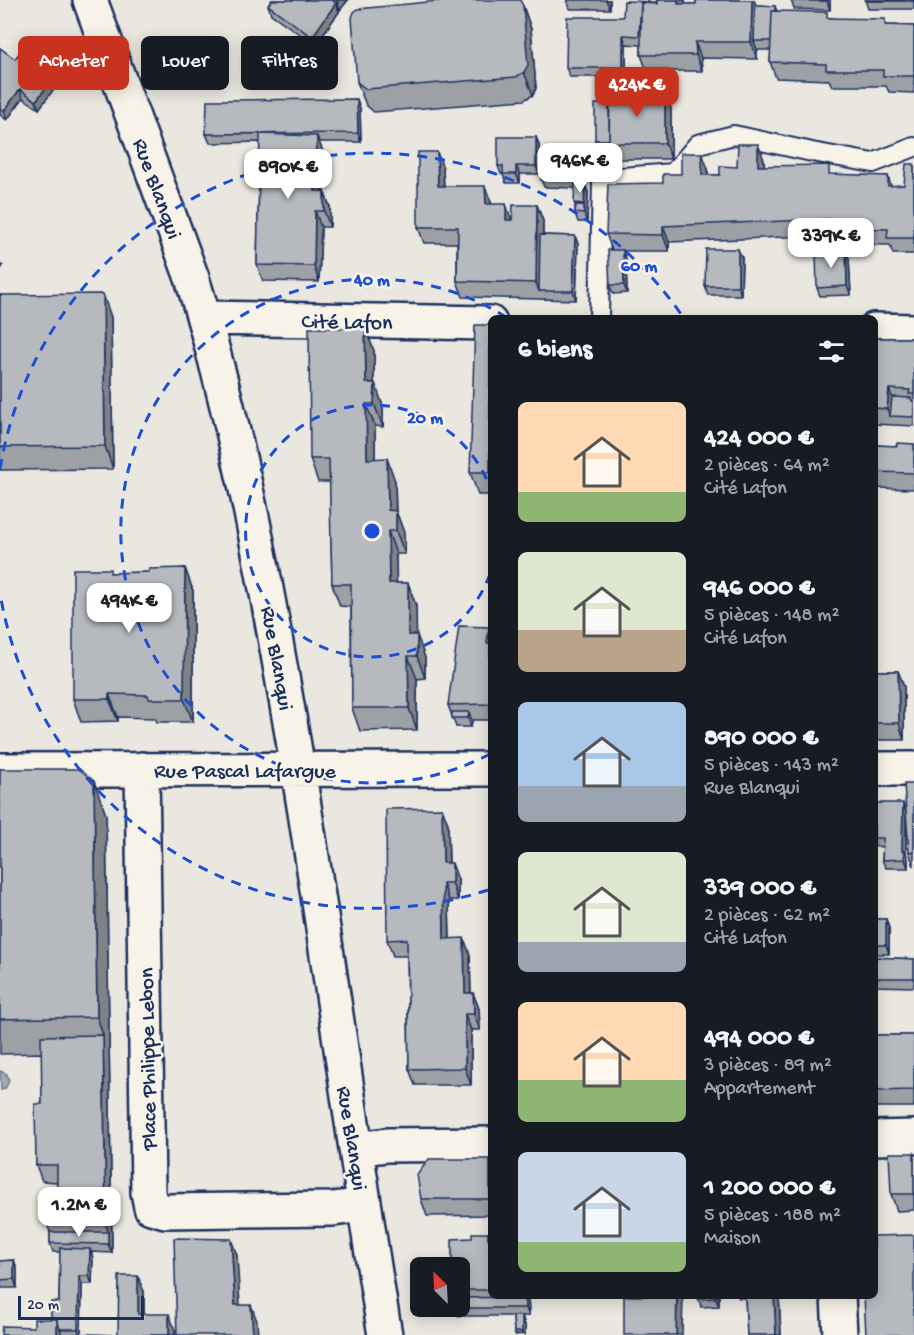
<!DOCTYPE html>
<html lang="fr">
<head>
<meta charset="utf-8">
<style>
	:root { --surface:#171b24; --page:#242831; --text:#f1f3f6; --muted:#9ea1a6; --accent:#c8321e }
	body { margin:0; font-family:"Gochi Hand",sans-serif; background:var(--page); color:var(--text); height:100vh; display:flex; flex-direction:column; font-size:22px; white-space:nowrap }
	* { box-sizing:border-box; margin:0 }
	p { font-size:20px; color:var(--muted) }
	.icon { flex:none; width:33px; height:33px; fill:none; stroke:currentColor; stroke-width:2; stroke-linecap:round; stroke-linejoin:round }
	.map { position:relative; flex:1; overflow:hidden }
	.side { position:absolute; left:488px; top:315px; width:390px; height:984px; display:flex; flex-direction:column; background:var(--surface); border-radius:9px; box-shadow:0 3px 15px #0003 }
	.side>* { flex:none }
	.top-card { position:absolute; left:18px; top:36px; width:380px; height:54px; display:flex; gap:12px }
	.needle { width:39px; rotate:336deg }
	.buttons { position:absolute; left:410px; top:1257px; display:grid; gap:12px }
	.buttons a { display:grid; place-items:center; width:60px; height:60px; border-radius:9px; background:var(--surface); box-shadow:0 3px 15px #0003; font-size:30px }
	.scale { position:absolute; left:18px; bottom:15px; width:126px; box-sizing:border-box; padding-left:6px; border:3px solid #1b2f5e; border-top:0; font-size:16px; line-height:21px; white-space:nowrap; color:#1b2f5e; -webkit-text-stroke:4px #f7f3e8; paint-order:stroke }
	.price { position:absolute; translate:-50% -51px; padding:0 14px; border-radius:12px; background:#fff; color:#222; font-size:20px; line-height:39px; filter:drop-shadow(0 2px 3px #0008) }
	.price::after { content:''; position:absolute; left:50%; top:36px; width:18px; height:14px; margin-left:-9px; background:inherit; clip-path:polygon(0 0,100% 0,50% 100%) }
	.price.selected { background:var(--accent); color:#fff }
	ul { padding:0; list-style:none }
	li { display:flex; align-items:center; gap:18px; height:150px; padding:0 30px }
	li span { display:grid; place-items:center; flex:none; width:168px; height:120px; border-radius:9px; color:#555 }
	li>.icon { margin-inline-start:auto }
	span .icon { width:72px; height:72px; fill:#fffc; stroke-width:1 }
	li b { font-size:26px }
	h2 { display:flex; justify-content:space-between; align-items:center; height:72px; padding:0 30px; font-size:26px }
	.pill { padding:0 21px; border-radius:9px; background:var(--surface); box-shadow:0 3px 15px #0003; font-size:21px; line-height:54px }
	.pill.selected { background:var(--accent); color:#fff }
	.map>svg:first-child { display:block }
	.water { fill:#a3a8b4; stroke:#6d7892; stroke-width:1.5 }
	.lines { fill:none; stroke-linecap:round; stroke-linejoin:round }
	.lane-casing { stroke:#1b2f5e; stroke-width:22 }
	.street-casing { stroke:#1b2f5e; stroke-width:38 }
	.path { stroke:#1b2f5e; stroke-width:4; stroke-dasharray:4.5 4.5; stroke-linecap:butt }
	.lane { stroke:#f7f3e8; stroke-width:18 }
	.street { stroke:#f7f3e8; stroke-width:33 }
	.wall { fill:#9da0a4; stroke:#1b2f5e; stroke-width:1.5 }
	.shaded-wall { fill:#7f8286; stroke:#1b2f5e; stroke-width:1.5 }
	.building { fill:#b6babf; stroke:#1b2f5e; stroke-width:1.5 }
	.ring { fill:none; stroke:#1d4ed8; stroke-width:3; stroke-dasharray:10 8 }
	.labels { text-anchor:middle; stroke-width:5; stroke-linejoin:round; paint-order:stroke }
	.street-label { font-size:22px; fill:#1b2f5e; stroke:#f7f3e8 }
	.centre { fill:#1d4ed8; stroke:#f7f3e8; stroke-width:3 }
	.ring-label { font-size:18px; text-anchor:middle; font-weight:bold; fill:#1d4ed8; stroke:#f7f3e8; stroke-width:5; stroke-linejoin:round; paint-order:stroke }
</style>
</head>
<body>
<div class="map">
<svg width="914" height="1335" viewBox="0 0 914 1335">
	<rect width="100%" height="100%" fill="#eae7e0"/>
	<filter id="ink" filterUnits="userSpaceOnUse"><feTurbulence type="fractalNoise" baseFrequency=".0167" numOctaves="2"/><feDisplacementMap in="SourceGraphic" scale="12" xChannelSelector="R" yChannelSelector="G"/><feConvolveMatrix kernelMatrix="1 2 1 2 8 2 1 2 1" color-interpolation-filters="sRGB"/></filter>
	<g filter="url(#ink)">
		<!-- water -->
		<path class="water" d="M0 1071 7 1074 9 1081 5 1089 1 1090Z"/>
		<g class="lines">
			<!-- lane casing -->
			<g class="lane-casing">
				<path id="lane" d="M599 318 602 182 622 177 673 173 698 144 734 135 812 152 873 163 914 147"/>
			</g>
			<!-- street casing -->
			<g class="street-casing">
				<path id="street" d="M90 0 192 278C241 438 270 604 298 769 329 957 354 1147 385 1335
					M204 318 490 323
					M874 330 914 331
					M142 769 148 1192 151 1207 165 1211 333 1209 364 1205
					M874 769H914
					M0 770 490 769
					M874 1138 914 1137
					M356 1149 387 1145 490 1144
					M838 1296 840 1335"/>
			</g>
			<!-- path -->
			<path class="path" d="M0 266 3 267"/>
			<!-- lane -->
			<use href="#lane" class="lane"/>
			<!-- street -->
			<use href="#street" class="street"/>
		</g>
		<!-- wall -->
		<path class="wall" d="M272 0H348L340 10 338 9 339 12 315 45 271 14 268 5Z
			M567 0H610V9H570Z
			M657 0H685V4H696V0H754L756 5 775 6 777 11 887 25 914 26V93L889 92 886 86H832L829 80 776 78 770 62 771 50H757V59L701 58 702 71H647L641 55V45L626 44V77H570L566 68 623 17 657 2Z
			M791 0H830V10L794 9Z
			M865 0H914V9H868Z
			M523 6 531 29 536 88 533 95 524 100 374 112 366 105 357 82Z
			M0 48 15 59 40 63 65 62 68 70 39 109 23 98 7 120 0 115Z
			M665 93 671 109V159H615L611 148H598L595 140 609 104Z
			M360 108 361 142H319L323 152 322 191H324L330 207V227H321L319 282 263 281 257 265 260 142 210 143 206 134Z
			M536 137 539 145V174H520V183H506L503 174H501L498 166Z
			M581 159 585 168V184L588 192 587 222H578L575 213V188L544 187 541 179Z
			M764 160V166L832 175 888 176 891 186 904 185 914 164V254H893L890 245 837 244 833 235 669 242V251H623L626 259 627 293 613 294 610 285 612 250 606 234 663 183 681 174 708 169V175H720L737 167Z
			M443 168 444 186 491 202V204L512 220 537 205 543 221V235L575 236 578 244 576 300 463 297 457 281V243H424L418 227Z
			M846 251 849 259 851 295 820 296 817 288Z
			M742 258 741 295H708L705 286Z
			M0 295 111 317 113 469 0 470Z
			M490 325V495H478L470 472Z
			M365 328 374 351V383L383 406V427L375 426V458L395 481 396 511 404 533 405 554H396V583H408L416 606V635L425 658V678L417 679V730L360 731 352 708 351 607 340 606 332 584 330 482H318L310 459Z
			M874 338H914V426L874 424Z
			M914 444V489L874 488V445L897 446Z
			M185 568 193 591V722H157L155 718 118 717V721L81 722 73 699 112 573 149 572Z
			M490 632V720H472L471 727H456L448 705Z
			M874 671H898L904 687V740H874Z
			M0 769 106 815 112 1253 91 1252 93 1257 92 1284H82L81 1334 118 1335 144 1292V1314L175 1330V1335H1L34 1327 51 1319 59 1302 60 1252H53L50 1243V1232L47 1224 57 1204V1182L42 1181 36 1165 42 1104V1053L0 1054Z
			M914 784V866L909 852Z
			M874 803 906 812V853L908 859V868H886L882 860 883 847 874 846Z
			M442 808 448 824 449 863 458 880V900H449L450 939 470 955 471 993H473L479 1009 480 1030H471V1085H415L409 1069 407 956H393L387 940Z
			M874 919H886L889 928V954H874Z
			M874 957 914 959V987L874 986Z
			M874 1035H914V1107H874Z
			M914 1153V1210L897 1211 891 1194Z
			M490 1159V1215L427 1216 421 1199Z
			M488 1233 490 1239V1296H528L529 1316H522L525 1325V1334L515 1335 514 1332 513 1316H458L455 1308 459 1306V1268L472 1238Z
			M14 1260 17 1269V1288H1L0 1261Z
			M698 1296H719V1306L701 1307Z
			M738 1296H779L781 1335H747L745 1298H739Z"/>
		<!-- shaded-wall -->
		<path class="shaded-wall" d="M339 0H348L340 10 337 2Z
			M606 0H610V9Z
			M678 0H685L684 20 678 4Z
			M752 0H754L758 10 754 41 757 50V59L751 42Z
			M827 0H830V10L827 1Z
			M336 3 339 12 315 45 312 37Z
			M523 6 531 29 536 88 533 95 524 72Z
			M623 35 626 44V77L623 68Z
			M695 42 701 58 702 71 696 55Z
			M65 62 68 70 39 109 36 101Z
			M20 89 23 98 7 120 4 111Z
			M665 93 671 109V159L665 143Z
			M357 99 360 108 361 142 358 133Z
			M317 136 323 152 321 207 315 191Z
			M536 137 539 145V174L536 166Z
			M758 144 764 160V183L758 166Z
			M437 152 443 168 444 203 438 186Z
			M702 153 708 169V191L702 175Z
			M581 159 585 168V188L581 180Z
			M516 166 520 174V183L516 174Z
			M585 184 588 192 587 222 584 214Z
			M485 186 491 202 492 221 486 204Z
			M324 191 330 207V227L324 211Z
			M506 204 512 221 506 220Z
			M537 205 543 221 542 291H539L536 283Z
			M315 211 321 227 319 282 314 266Z
			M663 226 669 242V251L663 235Z
			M575 236 578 244 576 300 573 291Z
			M738 249 742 258 741 295 738 286Z
			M623 250 626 259 627 293 624 285Z
			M846 251 849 259 851 295 847 286Z
			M103 294 111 317 113 469 105 446Z
			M365 328 374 351V404L366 383Z
			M375 383 383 406V427L374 404Z
			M889 389 895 405 890 416 887 409Z
			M366 404 375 426V481L367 459Z
			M387 458 395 481 396 531 388 510Z
			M396 511 404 533 405 554 396 531Z
			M388 531 396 554 397 606 389 583Z
			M185 568 193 591V722L184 699Z
			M408 583 416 606 417 656 408 635Z
			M489 627 490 632V653L487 643Z
			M417 635 425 658V678L417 656Z
			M408 656 417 679V730L409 708Z
			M898 671 904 687V740L899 723Z
			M109 694 118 717V721L109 699Z
			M469 712 472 721 471 727 468 718Z
			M94 781 106 815 112 1253 108 1244V1232L106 1224 103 1035 97 1017Z
			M903 803 906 812V853L908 859V868L902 851Z
			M442 808 448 824 449 880 443 863Z
			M452 863 458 880V900L452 883Z
			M443 883 449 900 450 955 444 939Z
			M886 919 889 928V954L886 945Z
			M464 938 470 955 471 1009 465 993Z
			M473 993 479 1009 480 1030 474 1014Z
			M465 1014 471 1030V1085L465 1068Z
			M231 1239 237 1255 241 1321 235 1305Z
			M90 1249 93 1257 92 1284 89 1276Z
			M14 1260 17 1269V1288L14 1279Z
			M79 1276 82 1284 81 1335H80L78 1329Z
			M138 1276 144 1292V1330L138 1314Z
			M525 1296H528L529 1316 526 1308Z
			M677 1296H683L682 1335H676Z
			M716 1296H719V1306L716 1298Z
			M774 1296H779L781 1335H776Z
			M251 1305 257 1321 258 1335H253Z
			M169 1314 175 1330V1335H169Z
			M522 1316 525 1325V1335H523L522 1332Z
			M57 1319 61 1329H60L62 1335H57Z"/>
		<!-- building -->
		<path class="building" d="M272 0H332L336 3 312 37 268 5Z
			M448 0H520L523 6 528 65 524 72 516 77 366 89 357 82 352 18 354 12 358 9Z
			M657 0H678V4H696V0H752L751 42H695L696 55H641V3L657 4Z
			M791 0H827V1H791Z
			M865 0H914V1H865Z
			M624 1 657 2V4L641 3 639 36 623 35V68H566L567 17H623Z
			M755 5 775 6V11H772L771 41H754Z
			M772 11 827 12V18L885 19V25L914 26V76H883V70H826V64L770 62Z
			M0 48 15 59 22 49 40 63 50 50 65 62 36 101 20 89 4 111 0 108Z
			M610 93H665V143H609Z
			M357 99 358 133 206 134 207 100Z
			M595 104H609V140H595Z
			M260 134 317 136 315 191H324V211H315L314 266 257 265Z
			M498 137H536V166H516V174H503V166H498Z
			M738 144H758V166L829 165V174L888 176V186L904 185 906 164H914V238H887L888 229 831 228V219L663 226V235L606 234 608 184 663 183V174H681V153H702V175H720V166L737 167Z
			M418 152H437L438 186H485L486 204H506V220H512L513 205H537L536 283 457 281 458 227H418Z
			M541 159H581V180L541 179Z
			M575 183 585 184 584 204 574 203Z
			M576 205H584V214L575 213Z
			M540 235 575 236 573 291H539Z
			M706 249H738V286H705Z
			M608 250H623L624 285H610Z
			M846 251 847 286 817 288 816 252Z
			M103 294 105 446 0 447V295Z
			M475 325H490V472H470Z
			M309 328H365L366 383H375L374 404H366L367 459 387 458 388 510 396 511V531H388L389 583H408V635H417V656H408L409 708H352L351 584H332L329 459H310Z
			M874 338H914V394H909L910 390 889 389 887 409 874 408Z
			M892 397 911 398 912 401H914V417L890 416Z
			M897 443 914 444V473L874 472V445L897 446Z
			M185 568 184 699H149L148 695 109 694V699H73V569H110V573L149 572V569Z
			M459 626 489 627 487 643H490V704L448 705Z
			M874 671H898L899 723H874Z
			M452 712H469L468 718H452Z
			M0 769H79L94 781 97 1017 0 1019Z
			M904 784H914V851L909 852Z
			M874 803H903L902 851H905L904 859 882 860 883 838H874Z
			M442 808 443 863H452V883H443L444 939 464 938 465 993H473L474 1014H465V1068L409 1069 407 939 387 940 386 809Z
			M874 919H886V945H874Z
			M874 957 914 959V978H874Z
			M103 1035 106 1224H47L48 1204H57V1165H36L35 1104H42L41 1036Z
			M874 1035H914V1090L874 1091Z
			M889 1153H914V1194H891Z
			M429 1159H490V1199H421L417 1175Z
			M50 1232H108V1244L50 1243Z
			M472 1233H488V1239H490V1290H459V1268H452V1239L472 1238Z
			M914 1235V1335H866L864 1296H874V1236Z
			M174 1238 231 1239 235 1305H251L253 1335H177Z
			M60 1248 90 1249 89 1276H79L78 1329H60L57 1319H51V1302H59Z
			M14 1260V1279L0 1280V1261Z
			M119 1276H138V1314H169V1335H118Z
			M624 1296H677L676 1335H624Z
			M698 1296H716V1298L698 1299Z
			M745 1296H774L776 1335H747Z
			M525 1297 526 1308H455V1306H459V1298Z
			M513 1316H522V1332H514Z
			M34 1319H57V1335H1L2 1326 34 1327Z
			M73 1334 118 1335H73Z"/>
	</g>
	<!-- distance rings -->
	<g class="ring">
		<path d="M490 574A126 126 0 1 1 490 488"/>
		<path d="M490 754A252 252 0 1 1 506 317"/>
		<path d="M488 890A377 377 0 0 1 0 593M0 469A377 377 0 0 1 683 317"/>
	</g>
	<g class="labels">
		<!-- street labels -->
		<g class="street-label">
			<text transform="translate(159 188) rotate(70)" y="8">Rue Blanqui</text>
			<text transform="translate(347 320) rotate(1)" y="8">Cité Lafon</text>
			<text transform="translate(279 658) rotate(80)" y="8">Rue Blanqui</text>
			<text x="245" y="777">Rue Pascal Lafargue</text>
			<text transform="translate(146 1059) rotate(-91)" y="8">Place Philippe Lebon</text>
			<text transform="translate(354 1138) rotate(81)" y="8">Rue Blanqui</text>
		</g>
	</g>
	<circle cx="372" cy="531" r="9" class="centre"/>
	<g class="ring-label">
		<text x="639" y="271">60 m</text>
		<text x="372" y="285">40 m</text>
		<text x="425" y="423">20 m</text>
	</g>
</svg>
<div class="buttons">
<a><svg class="needle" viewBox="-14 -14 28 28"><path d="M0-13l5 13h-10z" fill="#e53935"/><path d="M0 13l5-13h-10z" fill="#9ea1a6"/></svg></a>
</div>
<div class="scale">20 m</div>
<b class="price selected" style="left:637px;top:118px">424K €</b>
<b class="price" style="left:580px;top:194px">946K €</b>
<b class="price" style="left:288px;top:200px">890K €</b>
<b class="price" style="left:831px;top:269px">339K €</b>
<b class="price" style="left:129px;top:634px">494K €</b>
<b class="price" style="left:79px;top:1238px">1.2M €</b>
<div class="top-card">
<a class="pill selected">Acheter</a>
<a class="pill">Louer</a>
<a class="pill">Filtres</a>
</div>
<section class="side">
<h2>6 biens<svg class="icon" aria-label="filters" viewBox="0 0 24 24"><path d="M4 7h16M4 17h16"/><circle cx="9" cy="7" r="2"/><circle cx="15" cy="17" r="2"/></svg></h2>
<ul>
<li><span style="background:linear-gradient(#ffd9b3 75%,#8fb573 0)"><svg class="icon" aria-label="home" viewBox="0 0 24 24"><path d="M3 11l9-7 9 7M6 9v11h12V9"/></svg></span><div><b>424 000 €</b><p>2 pièces · 64 m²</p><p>Cité Lafon</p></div></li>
<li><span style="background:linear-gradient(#dfe7d0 65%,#b9a48a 0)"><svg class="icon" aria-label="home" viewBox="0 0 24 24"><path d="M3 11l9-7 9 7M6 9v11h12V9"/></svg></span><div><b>946 000 €</b><p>5 pièces · 148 m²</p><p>Cité Lafon</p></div></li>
<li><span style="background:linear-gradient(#a9c7e8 70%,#9aa5b1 0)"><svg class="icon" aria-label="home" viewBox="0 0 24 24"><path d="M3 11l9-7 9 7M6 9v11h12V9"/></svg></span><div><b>890 000 €</b><p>5 pièces · 143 m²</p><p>Rue Blanqui</p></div></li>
<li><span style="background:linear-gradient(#dfe7d0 75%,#9aa5b1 0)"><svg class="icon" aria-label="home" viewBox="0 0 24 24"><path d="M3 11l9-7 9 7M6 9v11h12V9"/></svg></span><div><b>339 000 €</b><p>2 pièces · 62 m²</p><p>Cité Lafon</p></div></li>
<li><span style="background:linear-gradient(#ffd9b3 65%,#8fb573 0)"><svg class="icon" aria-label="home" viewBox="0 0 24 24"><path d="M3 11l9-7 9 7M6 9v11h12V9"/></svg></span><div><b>494 000 €</b><p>3 pièces · 89 m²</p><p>Appartement</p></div></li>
<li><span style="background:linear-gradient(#c9d6e8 75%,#8fb573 0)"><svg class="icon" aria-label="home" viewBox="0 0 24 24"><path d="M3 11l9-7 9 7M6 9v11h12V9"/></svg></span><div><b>1 200 000 €</b><p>5 pièces · 188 m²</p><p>Maison</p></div></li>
</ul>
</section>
</div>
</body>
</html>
